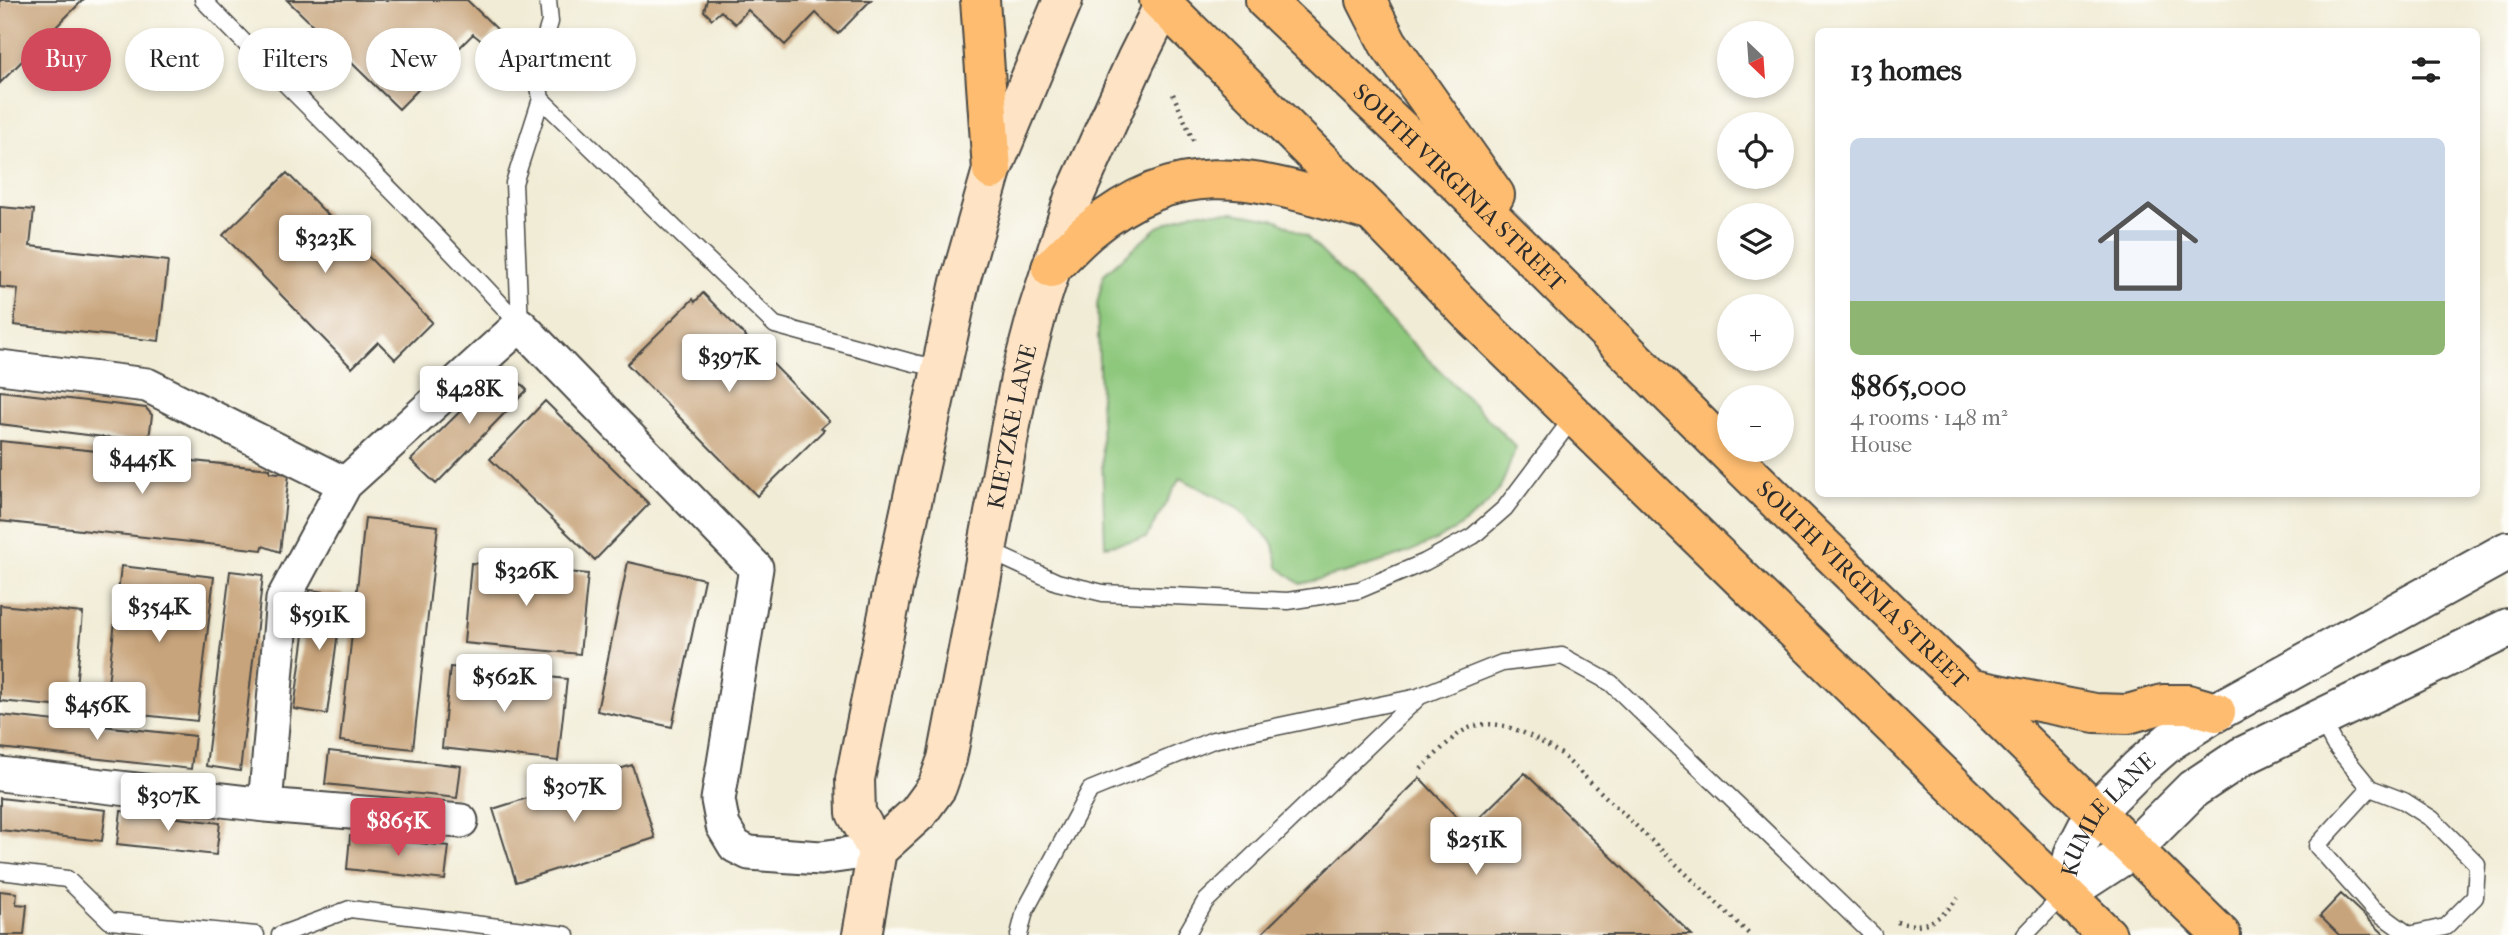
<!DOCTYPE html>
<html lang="en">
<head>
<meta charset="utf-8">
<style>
	:root { --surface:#fff; --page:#f6f6f6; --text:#222; --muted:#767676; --accent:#d1495b }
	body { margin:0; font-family:"IM FELL French Canon",serif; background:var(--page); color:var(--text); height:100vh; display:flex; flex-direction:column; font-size:26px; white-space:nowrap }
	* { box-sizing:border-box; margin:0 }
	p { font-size:23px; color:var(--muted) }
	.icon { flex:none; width:38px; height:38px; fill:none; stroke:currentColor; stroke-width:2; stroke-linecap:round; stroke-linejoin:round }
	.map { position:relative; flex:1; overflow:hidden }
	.sheet { position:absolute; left:1815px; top:28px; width:665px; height:469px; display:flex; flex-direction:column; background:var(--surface); border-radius:10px; box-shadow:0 4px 10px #0003 }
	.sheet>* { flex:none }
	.top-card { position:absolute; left:21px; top:28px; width:665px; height:63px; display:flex; gap:14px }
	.needle { width:46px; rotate:155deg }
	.controls { position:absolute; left:1717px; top:21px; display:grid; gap:14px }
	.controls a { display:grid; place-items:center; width:77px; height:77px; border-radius:50%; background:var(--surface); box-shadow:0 4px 10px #0003; font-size:35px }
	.price { position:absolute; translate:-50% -60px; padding:0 16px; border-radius:7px; background:#fff; color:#222; font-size:23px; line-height:46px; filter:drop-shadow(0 2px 4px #0008) }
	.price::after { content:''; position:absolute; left:50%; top:42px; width:21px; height:16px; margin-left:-10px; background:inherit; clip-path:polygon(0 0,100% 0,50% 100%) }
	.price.on { background:var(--accent); color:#fff }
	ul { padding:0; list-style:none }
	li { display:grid; align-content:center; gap:14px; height:371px; padding:0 35px }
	li span { display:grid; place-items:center; height:217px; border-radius:10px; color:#555 }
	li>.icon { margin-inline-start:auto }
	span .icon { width:126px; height:126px; fill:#fffc; stroke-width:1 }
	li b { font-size:30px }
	h2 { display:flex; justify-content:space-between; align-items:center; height:84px; padding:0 35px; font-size:30px }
	.tag { padding:0 24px; border-radius:32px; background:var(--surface); box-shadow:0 4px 10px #0003; font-size:24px; line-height:63px }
	.tag.on { background:var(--accent); color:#fff }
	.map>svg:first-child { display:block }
	.green { fill:#8ec87d; stroke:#5c7a54; stroke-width:2 }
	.building { fill:#c8a47c }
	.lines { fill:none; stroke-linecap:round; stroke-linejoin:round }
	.service-casing { stroke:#494845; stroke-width:19 }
	.minor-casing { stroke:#494845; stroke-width:37 }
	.tertiary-casing { stroke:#494845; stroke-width:42 }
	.secondary-casing { stroke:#494845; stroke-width:42 }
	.primary-casing { stroke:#494845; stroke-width:42 }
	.path { stroke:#494845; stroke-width:4.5; stroke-dasharray:2 5; stroke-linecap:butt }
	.service { stroke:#fff; stroke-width:16 }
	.minor { stroke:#fff; stroke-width:33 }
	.tertiary { stroke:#fff; stroke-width:38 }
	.secondary { stroke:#fee4c5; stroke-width:38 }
	.primary { stroke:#fdbc6f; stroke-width:38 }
	.labels { text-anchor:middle; stroke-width:7; stroke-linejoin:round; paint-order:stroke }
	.street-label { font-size:23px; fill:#2b2b2b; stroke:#fdfcf7 }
</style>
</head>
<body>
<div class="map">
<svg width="2508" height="935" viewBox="0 0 2508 935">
	<rect width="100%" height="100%" fill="#fdfcf7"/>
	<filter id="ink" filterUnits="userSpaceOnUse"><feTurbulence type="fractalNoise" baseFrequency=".0143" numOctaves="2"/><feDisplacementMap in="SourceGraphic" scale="14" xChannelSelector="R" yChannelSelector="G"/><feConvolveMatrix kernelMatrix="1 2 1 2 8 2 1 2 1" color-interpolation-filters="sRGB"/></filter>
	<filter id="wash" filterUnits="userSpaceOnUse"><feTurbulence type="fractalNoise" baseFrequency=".00686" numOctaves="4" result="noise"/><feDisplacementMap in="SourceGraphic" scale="28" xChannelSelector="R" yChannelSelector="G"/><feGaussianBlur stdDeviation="1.57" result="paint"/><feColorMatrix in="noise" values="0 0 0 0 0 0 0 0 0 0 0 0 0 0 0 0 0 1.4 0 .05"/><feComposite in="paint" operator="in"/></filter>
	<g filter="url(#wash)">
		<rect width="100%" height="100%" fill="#f1ecd6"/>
		<!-- green -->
		<path class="green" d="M1193 212H1234L1278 220 1307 237 1516 447C1510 461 1506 480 1497 492 1459 546 1361 569 1300 584L1278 567 1274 544 1237 507 1180 478 1146 538 1105 546 1097 304 1104 274 1158 227Z"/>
		<g id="blocks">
			<!-- building -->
			<path class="building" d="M0 0H83L0 83Z
				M287 0H467L498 30 484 43 473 34 399 109Z
				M707 0H871L838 34 816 13 785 45 748 10 735 24 721 11 712 19 704 11Z
				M287 173 432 322 395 359 378 342 352 368 223 235Z
				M0 207 34 210 30 246 168 261 159 341 14 325 18 289 0 287Z
				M703 293 829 421 821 428 824 430 757 496 627 364 693 299 695 302Z
				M505 367 527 390 436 484 411 460Z
				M0 391 146 408 152 415 149 439 143 442 0 424Z
				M545 401 649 504 595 560 490 459Z
				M0 441 270 469V472L289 474 280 552 263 546 262 550 0 521Z
				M365 518 438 526 413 749 340 741Z
				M628 562 704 579 672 727 597 711Z
				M471 563 588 574 580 654 464 643Z
				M121 566 214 577 197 721 105 711Z
				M230 571 263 575 240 771 206 766Z
				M310 590 343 594 327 714 294 709Z
				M0 605 83 613 74 708 0 701Z
				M450 667 567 679 558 761 442 748Z
				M0 715 195 736 191 769 0 748Z
				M329 751 461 766 457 798 325 784Z
				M632 765 655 838 516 882 493 809Z
				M1525 773 1692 935H1260L1420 778 1468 829Z
				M0 798 106 810 102 841 0 830Z
				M121 811 220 823 216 855 117 844Z
				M350 836 449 846 445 880 347 869Z
				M0 891 17 893 16 904 27 905 24 935H0Z
				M2341 894 2385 935H2339L2320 916Z"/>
		</g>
	</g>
	<g filter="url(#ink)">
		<use href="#blocks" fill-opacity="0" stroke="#494845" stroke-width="2"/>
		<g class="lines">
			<!-- service casing -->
			<g class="service-casing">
				<path id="service" d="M203 0C308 109 418 213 520 325
					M548 0 550 22 536 67 541 99 775 325 914 363 941 368
					M520 325 514 183 541 99
					M987 550 1057 582 1103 593 1288 601 1359 590 1425 562 1473 536 1505 508 1575 415
					M2320 718 2334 744 2370 788 2317 846 2372 908 2409 935 2445 927 2475 897 2477 864 2432 819 2404 801 2370 788
					M0 871 67 879 110 921 256 935
					M280 935 350 909 566 935
					M1019 935 1025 911 1090 790 1213 740 1418 697
					M1186 935 1205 902 1420 696 1502 663 1562 656 1611 683 1873 935
					M2025 935 2064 894"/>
			</g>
			<!-- minor casing -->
			<g class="minor-casing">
				<path id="minor" d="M0 367 147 385 345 484
					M0 774 265 805
					M461 821 265 805 283 599 345 484 520 325 756 568 718 800 723 826 735 846 749 853 821 858 877 850"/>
			</g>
			<!-- tertiary casing -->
			<g class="tertiary-casing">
				<g id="tertiary">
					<path id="s1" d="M2064 894 2074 853 2095 812 2140 767 2170 741 2216 712 2508 551"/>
					<path d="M2064 894 2133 849 2193 789 2241 757 2508 628"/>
				</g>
			</g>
			<!-- secondary casing -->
			<g class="secondary-casing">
				<g id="secondary">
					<path d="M877 850 856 813 855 779 893 589 960 282 992 170 1063 0"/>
					<path id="s2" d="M862 935 877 850 918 813 937 787 947 759 1020 378 1038 310 1074 197 1136 60 1166 0"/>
				</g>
			</g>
			<!-- primary casing -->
			<g class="primary-casing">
				<g id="primary">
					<path d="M980 0 992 170"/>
					<path d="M1159 0 1372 212 1475 319 2107 935"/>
					<path id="s3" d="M1265 0 1455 181 1772 496 2221 935"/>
					<path d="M1366 0 1388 43 1495 195"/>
					<path d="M1051 268C1063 256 1076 242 1089 231 1188 150 1260 181 1369 211"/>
					<path d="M1968 688 2095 713 2128 714 2163 704H2188L2216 712"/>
				</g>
			</g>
			<!-- path -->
			<path class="path" d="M1173 94 1194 142
				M1421 769C1433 758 1452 736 1467 729 1498 714 1533 737 1560 753L1750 935
				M1897 922C1926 930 1940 920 1958 898"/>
			<!-- service -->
			<use href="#service" class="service"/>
			<!-- minor -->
			<use href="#minor" class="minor"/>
			<!-- tertiary -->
			<use href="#tertiary" class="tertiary"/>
			<!-- secondary -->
			<use href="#secondary" class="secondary"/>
			<!-- primary -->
			<use href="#primary" class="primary"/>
		</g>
	</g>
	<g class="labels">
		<!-- street labels -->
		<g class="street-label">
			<text dy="8" stroke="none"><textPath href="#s3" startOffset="270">SOUTH VIRGINIA STREET</textPath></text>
			<text dy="8" stroke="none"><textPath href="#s2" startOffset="542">KIETZKE LANE</textPath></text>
			<text dy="8" stroke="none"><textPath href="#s3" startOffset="836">SOUTH VIRGINIA STREET</textPath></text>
			<text dy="8" stroke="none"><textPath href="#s1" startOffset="93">KUMLE LANE</textPath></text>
		</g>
	</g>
</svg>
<div class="controls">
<a><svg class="needle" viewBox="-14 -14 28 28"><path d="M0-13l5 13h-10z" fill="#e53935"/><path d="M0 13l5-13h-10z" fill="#767676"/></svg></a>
<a><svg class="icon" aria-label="locate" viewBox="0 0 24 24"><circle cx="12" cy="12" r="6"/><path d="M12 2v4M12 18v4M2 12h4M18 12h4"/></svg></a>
<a><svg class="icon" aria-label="layers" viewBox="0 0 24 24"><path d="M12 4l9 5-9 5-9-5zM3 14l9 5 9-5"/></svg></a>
<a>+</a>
<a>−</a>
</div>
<b class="price" style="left:325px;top:275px">$323K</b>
<b class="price" style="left:729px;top:394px">$397K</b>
<b class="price" style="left:469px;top:426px">$428K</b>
<b class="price" style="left:142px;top:496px">$445K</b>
<b class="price" style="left:526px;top:608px">$326K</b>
<b class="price" style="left:159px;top:644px">$354K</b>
<b class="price" style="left:319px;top:652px">$591K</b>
<b class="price" style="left:504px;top:714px">$562K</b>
<b class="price" style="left:97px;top:742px">$456K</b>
<b class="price" style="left:574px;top:824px">$307K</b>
<b class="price" style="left:168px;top:833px">$307K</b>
<b class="price on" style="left:398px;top:858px">$865K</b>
<b class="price" style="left:1476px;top:877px">$251K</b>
<div class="top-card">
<a class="tag on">Buy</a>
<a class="tag">Rent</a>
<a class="tag">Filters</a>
<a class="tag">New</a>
<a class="tag">Apartment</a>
</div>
<section class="sheet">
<h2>13 homes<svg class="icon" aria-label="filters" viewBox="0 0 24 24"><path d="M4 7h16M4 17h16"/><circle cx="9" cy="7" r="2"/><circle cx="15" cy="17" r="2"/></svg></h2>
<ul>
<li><span style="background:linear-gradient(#c9d6e8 75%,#8fb573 0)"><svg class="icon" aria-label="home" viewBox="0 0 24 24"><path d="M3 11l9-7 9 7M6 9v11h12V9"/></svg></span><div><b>$865,000</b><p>4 rooms · 148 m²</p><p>House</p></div></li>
</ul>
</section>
</div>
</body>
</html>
